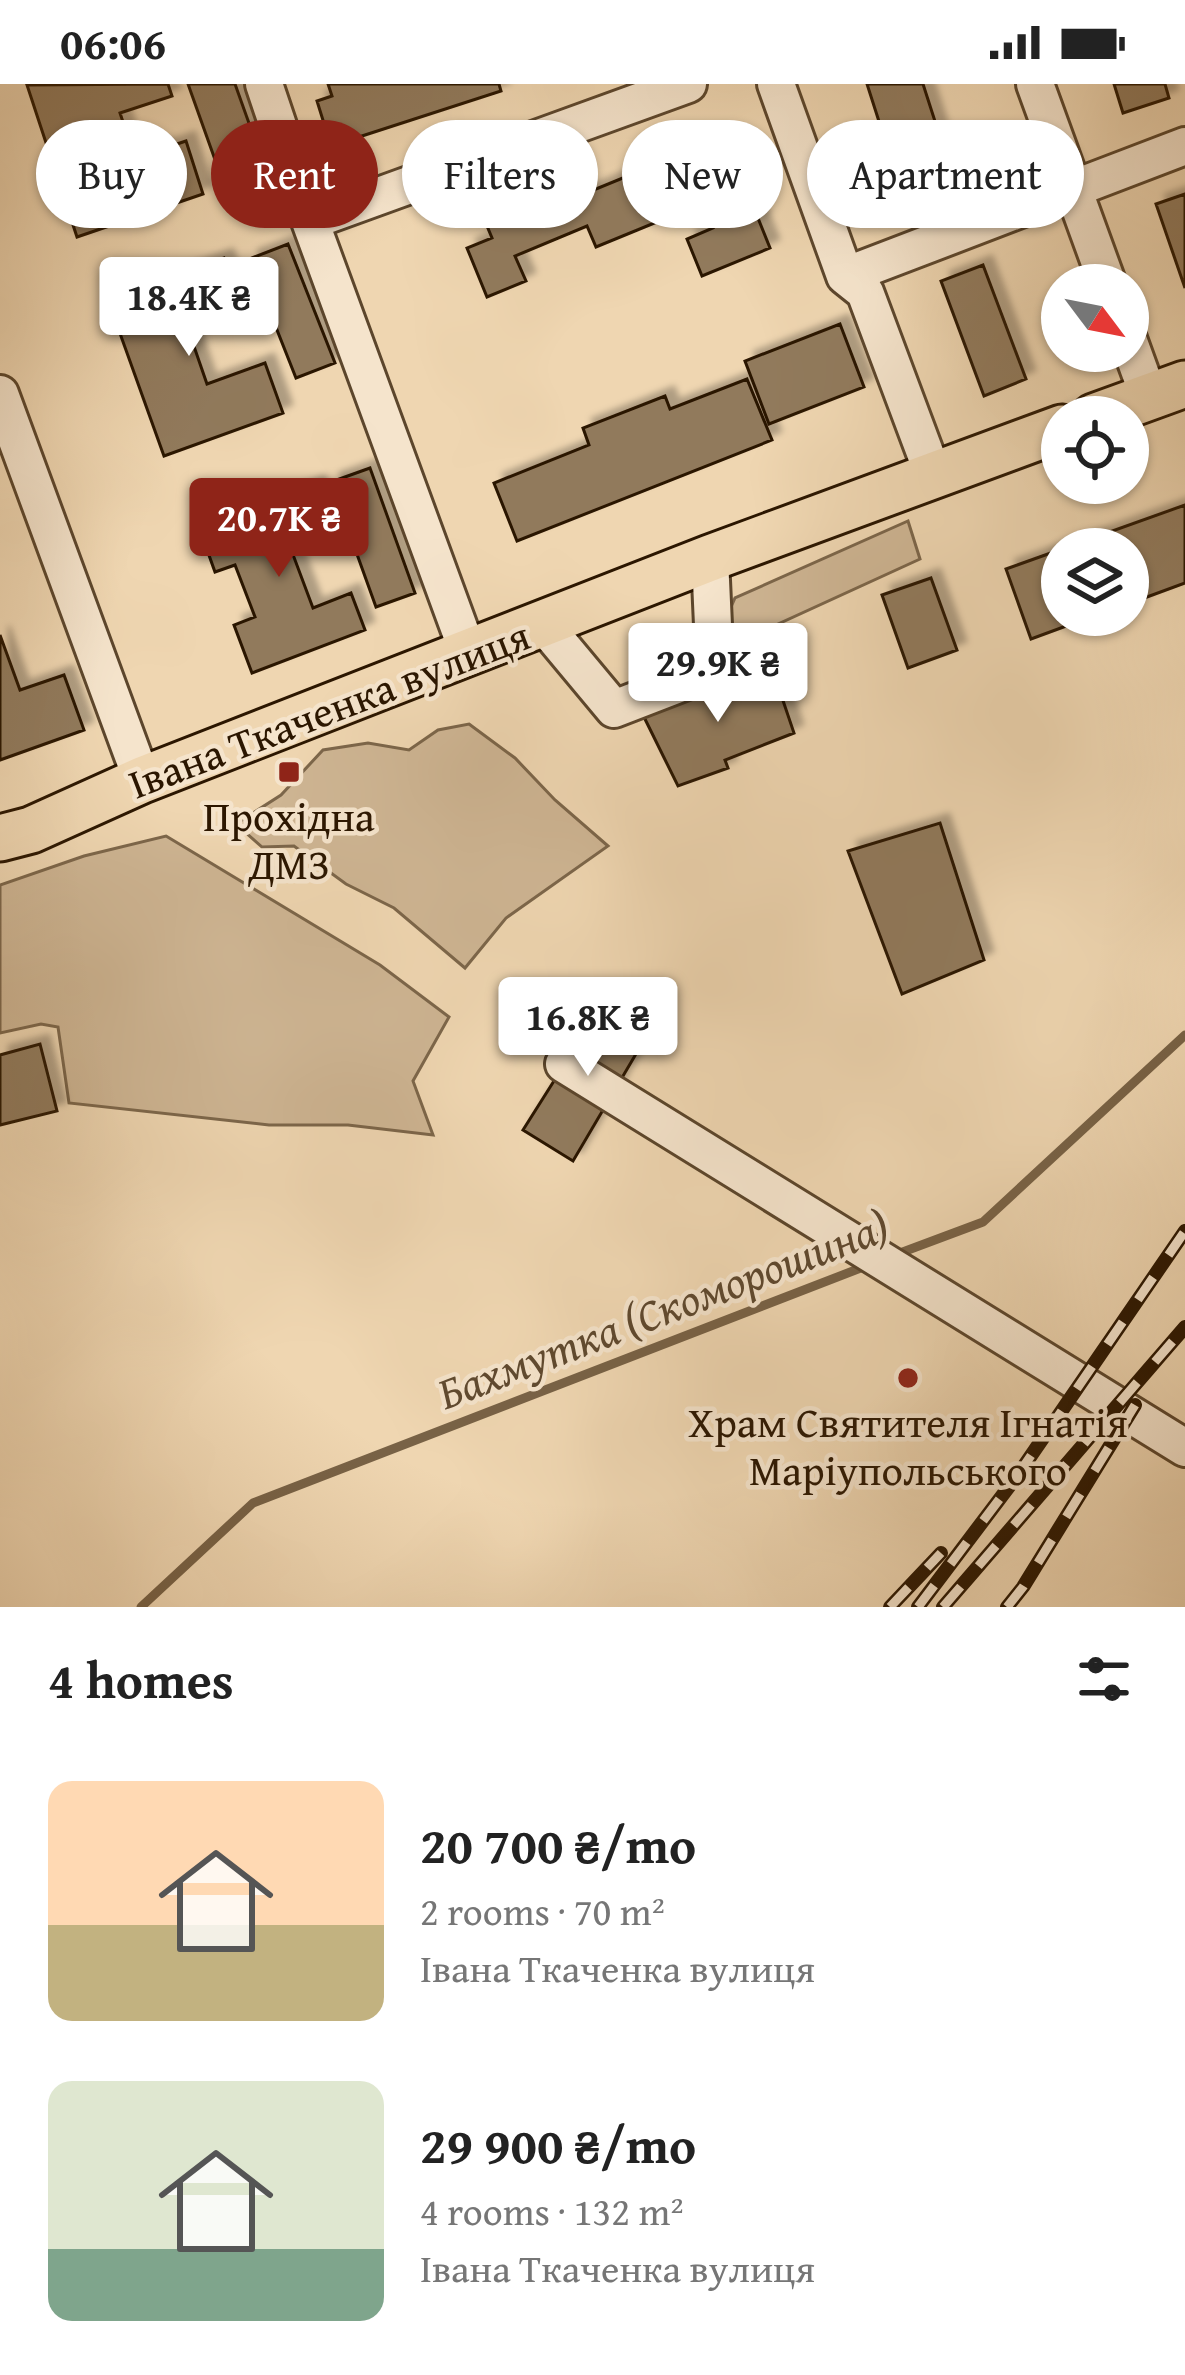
<!DOCTYPE html>
<html lang="en">
<head>
<meta charset="utf-8">
<style>
	:root { --surface:#fff; --page:#f2f2f2; --text:#222; --muted:#767676; --accent:#8f2418 }
	body { margin:0; font-family:"Gentium Book Plus",serif; background:var(--page); color:var(--text); height:100vh; display:flex; flex-direction:column; font-size:45px; white-space:nowrap }
	* { box-sizing:border-box; margin:0 }
	p { font-size:39px; color:var(--muted) }
	.icon { flex:none; width:66px; height:66px; fill:none; stroke:currentColor; stroke-width:2; stroke-linecap:round; stroke-linejoin:round }
	.map { position:relative; height:1523px; overflow:hidden }
	.panel { display:flex; flex-direction:column; background:var(--surface); flex:1 }
	.panel>* { flex:none }
	.top-card { position:absolute; left:36px; top:36px; width:1113px; height:108px; display:flex; gap:24px }
	.needle { width:78px; rotate:122deg }
	.tools { position:absolute; left:1041px; top:180px; display:grid; gap:24px }
	.tools a { display:grid; place-items:center; width:108px; height:108px; border-radius:50%; background:var(--surface); box-shadow:0 3px 9px #0004; font-size:60px }
	.price { position:absolute; translate:-50% -102px; padding:0 27px; border-radius:12px; background:#fff; color:#222; font-size:39px; line-height:78px; filter:drop-shadow(0 3px 6px #0008) }
	.price::after { content:''; position:absolute; left:50%; top:72px; width:36px; height:27px; margin-left:-18px; background:inherit; clip-path:polygon(0 0,100% 0,50% 100%) }
	.price.active { background:var(--accent); color:#fff }
	ul { padding:0; list-style:none }
	li { display:flex; align-items:center; gap:36px; height:300px; padding:0 48px }
	li span { display:grid; place-items:center; flex:none; width:336px; height:240px; border-radius:24px; color:#555 }
	li>.icon { margin-inline-start:auto }
	span .icon { width:144px; height:144px; fill:#fffc; stroke-width:1 }
	li b { font-size:51px }
	h2 { display:flex; justify-content:space-between; align-items:center; height:144px; padding:0 48px; font-size:51px }
	.pill { padding:0 42px; border-radius:54px; background:var(--surface); box-shadow:0 3px 9px #0004; font-size:42px; line-height:108px }
	.pill.active { background:var(--accent); color:#fff }
	.status { display:flex; justify-content:space-between; align-items:center; height:84px; padding:0 60px; background:var(--surface); direction:ltr }
	.status svg { height:33px; fill:currentColor }
	.map>svg:first-child { display:block }
	.green { fill:#ceb593; stroke:#7c664a; stroke-width:3 }
	.lines { fill:none; stroke-linecap:round; stroke-linejoin:round }
	.stream { stroke:#786246; stroke-width:9 }
	.building { fill:#917a5c; stroke:#2b1600; stroke-width:3; filter:url(#shadow) }
	.minor-casing { stroke:#5c462c; stroke-width:42 }
	.major-casing { stroke:#2b1600; stroke-width:51 }
	.minor { stroke:#f5e4cc; stroke-width:36 }
	.major { stroke:#efd6b1; stroke-width:45 }
	.rail-casing { stroke:#2b1600; stroke-width:14 }
	.rail { stroke:#f5e4cc; stroke-width:9; stroke-dasharray:27; stroke-linecap:butt }
	.poi-dot { fill:#8f2418; stroke:#f5e4cc; stroke-width:4.5 }
	.labels { text-anchor:middle; stroke-width:9; stroke-linejoin:round; paint-order:stroke }
	.street-label { font-size:42px; fill:#2b1600; stroke:#f5e4cc }
	.poi-label { font-size:42px; fill:#2b1600; stroke:#f5e4cc }
	.water-label { font-size:45px; font-style:italic; fill:#5f492f; stroke:#f5e4cc }
</style>
</head>
<body>
<div class="status"><b>06:06</b><svg viewBox="0 0 49 12"><path d="M0 12V9h3v3zM5 12V6h3v6zM10 12V3h3v9zM15 12V0h3v12zM26 1h20v11H26zM47 4h2v5h-2z"/></svg></div>
<div class="map">
<svg width="1185" height="1523" viewBox="0 0 1185 1523">
	<defs>
		<filter id="shadow"><feDropShadow dx="9" dy="-9" stdDeviation="3" flood-color="#0004"/></filter>
	</defs>
	<rect width="100%" height="100%" fill="#efd6b1"/>
	<filter id="stains"><feTurbulence type="fractalNoise" baseFrequency=".00167" numOctaves="4"/><feColorMatrix values="0 0 0 0 .2 0 0 0 0 .09 0 0 0 0 .02 0 0 0 .5 -.17"/></filter>
	<radialGradient id="worn" r=".72"><stop offset=".6" stop-color="#630" stop-opacity="0"/><stop offset="1" stop-color="#630" stop-opacity=".3"/></radialGradient>
	<!-- green -->
	<path class="green" d="M908 437 920 475 732 561 731 523 735 514Z
		M469 640 515 674 555 716 608 762 506 834 465 884 394 824 346 800 294 762 262 763 236 740 281 711 323 666 368 659 409 666 438 646Z
		M166 752 380 881 449 933 413 997 433 1051 348 1041H269L69 1019 58 943 41 940 0 949V801L84 772Z"/>
	<g class="lines">
		<!-- stream -->
		<path class="stream" d="M892 1172 983 1138 1185 951
			M141 1523 253 1419 871 1180"/>
	</g>
	<!-- building -->
	<path class="building" d="M168 0 172 12 120 29 135 74 186 57 203 110 77 153 27 1Z
		M188 0H235L265 84 223 98Z
		M328 0H499L501 7 331 62 317 17 332 12Z
		M867 0H923L951 87 900 103Z
		M1114 0H1165L1169 14 1123 29Z
		M725 52 770 164 702 192 687 155 713 144 703 119 596 163 587 142 515 172 526 197 487 213 467 164 492 154 482 130 555 101 562 119Z
		M1185 110V204L1156 120Z
		M288 160 335 279 296 294 249 175Z
		M224 174 243 228 189 248 207 300 265 279 283 329 164 372 108 216Z
		M983 181 1026 295 984 312 941 197Z
		M840 240 864 303 769 340 745 277Z
		M747 295 772 356 517 457 494 399 589 361 583 344 665 312 670 325Z
		M747 295 772 356 517 457 494 399 589 361 583 344 665 312 670 325Z
		M370 384 415 509 376 523 331 398Z
		M316 401 332 444 289 460 313 524 351 509 365 546 252 589 234 541 255 533 235 481 215 488 200 446Z
		M1185 421V499L1128 520V465H1062Z
		M1062 465V531H1096L1031 555 1006 485Z
		M931 494 957 566 908 584 882 511Z
		M0 551 20 606 64 591 84 646 0 676Z
		M773 587 794 649 725 676 728 684 678 702 641 627 737 593Z
		M940 739 984 876 902 910 848 767Z
		M607 913 653 941 573 1077 523 1046Z
		M40 960 57 1027 0 1041V971Z"/>
	<g class="lines">
		<!-- minor casing -->
		<g class="minor-casing">
			<path id="minor" d="M264 0 310 137 469 571
				M776 0 845 192 865 208 933 390
				M1035 0 1108 201
				M310 137 688 0
				M845 192 1185 62
				M1128 255 1149 313
				M0 310 142 696
				M544 541 614 625 715 586 710 474
				M564 980 1185 1364"/>
		</g>
		<!-- major casing -->
		<g class="major-casing">
			<path id="major" d="M1094 333 1185 300
				M0 754 31 746 142 696 710 474 1062 344"/>
		</g>
		<!-- minor -->
		<use href="#minor" class="minor"/>
		<!-- major -->
		<use href="#major" class="major"/>
		<!-- rail casing -->
		<g class="rail-casing">
			<path id="rail" d="M890 1523 941 1469
				M918 1523 1017 1392 1185 1147
				M943 1523 1185 1243
				M1007 1523 1023 1503 1135 1321"/>
		</g>
		<!-- rail -->
		<use href="#rail" class="rail"/>
	</g>
	<!-- markers -->
	<g class="poi-dot">
		<rect x="277" y="676" width="24" height="24" rx="6"/>
		<circle cx="908" cy="1294" r="12"/>
	</g>
	<g class="labels">
		<!-- street labels -->
		<g class="street-label">
			<text transform="translate(329 625) rotate(-21)" y="15">Івана Ткаченка вулиця</text>
		</g>
		<!-- poi labels -->
		<g class="poi-label">
			<text x="289" y="747">Прохідна<tspan x="289" dy="48">ДМЗ</tspan></text>
			<text x="908" y="1353">Храм Святителя Ігнатія<tspan x="908" dy="48">Маріупольського</tspan></text>
		</g>
		<!-- water labels -->
		<g class="water-label">
			<text transform="translate(663 1225) rotate(-21)" y="16">Бахмутка (Скоморошина)</text>
		</g>
	</g>
	<rect width="100%" height="100%" filter="url(#stains)"/>
	<rect width="100%" height="100%" fill="url(#worn)"/>
</svg>
<div class="tools">
<a><svg class="needle" viewBox="-14 -14 28 28"><path d="M0-13l5 13h-10z" fill="#e53935"/><path d="M0 13l5-13h-10z" fill="#767676"/></svg></a>
<a><svg class="icon" aria-label="locate" viewBox="0 0 24 24"><circle cx="12" cy="12" r="6"/><path d="M12 2v4M12 18v4M2 12h4M18 12h4"/></svg></a>
<a><svg class="icon" aria-label="layers" viewBox="0 0 24 24"><path d="M12 4l9 5-9 5-9-5zM3 14l9 5 9-5"/></svg></a>
</div>
<b class="price" style="left:189px;top:275px">18.4K ₴</b>
<b class="price active" style="left:279px;top:496px">20.7K ₴</b>
<b class="price" style="left:718px;top:641px">29.9K ₴</b>
<b class="price" style="left:588px;top:995px">16.8K ₴</b>
<div class="top-card">
<a class="pill">Buy</a>
<a class="pill active">Rent</a>
<a class="pill">Filters</a>
<a class="pill">New</a>
<a class="pill">Apartment</a>
</div>
</div>
<section class="panel">
<h2>4 homes<svg class="icon" aria-label="filters" viewBox="0 0 24 24"><path d="M4 7h16M4 17h16"/><circle cx="9" cy="7" r="2"/><circle cx="15" cy="17" r="2"/></svg></h2>
<ul>
<li><span style="background:linear-gradient(#ffd9b3 60%,#c2b280 0)"><svg class="icon" aria-label="home" viewBox="0 0 24 24"><path d="M3 11l9-7 9 7M6 9v11h12V9"/></svg></span><div><b>20 700 ₴/mo</b><p>2 rooms · 70 m²</p><p>Івана Ткаченка вулиця</p></div></li>
<li><span style="background:linear-gradient(#dfe7d0 70%,#7fa58c 0)"><svg class="icon" aria-label="home" viewBox="0 0 24 24"><path d="M3 11l9-7 9 7M6 9v11h12V9"/></svg></span><div><b>29 900 ₴/mo</b><p>4 rooms · 132 m²</p><p>Івана Ткаченка вулиця</p></div></li>
</ul>
</section>
</body>
</html>
